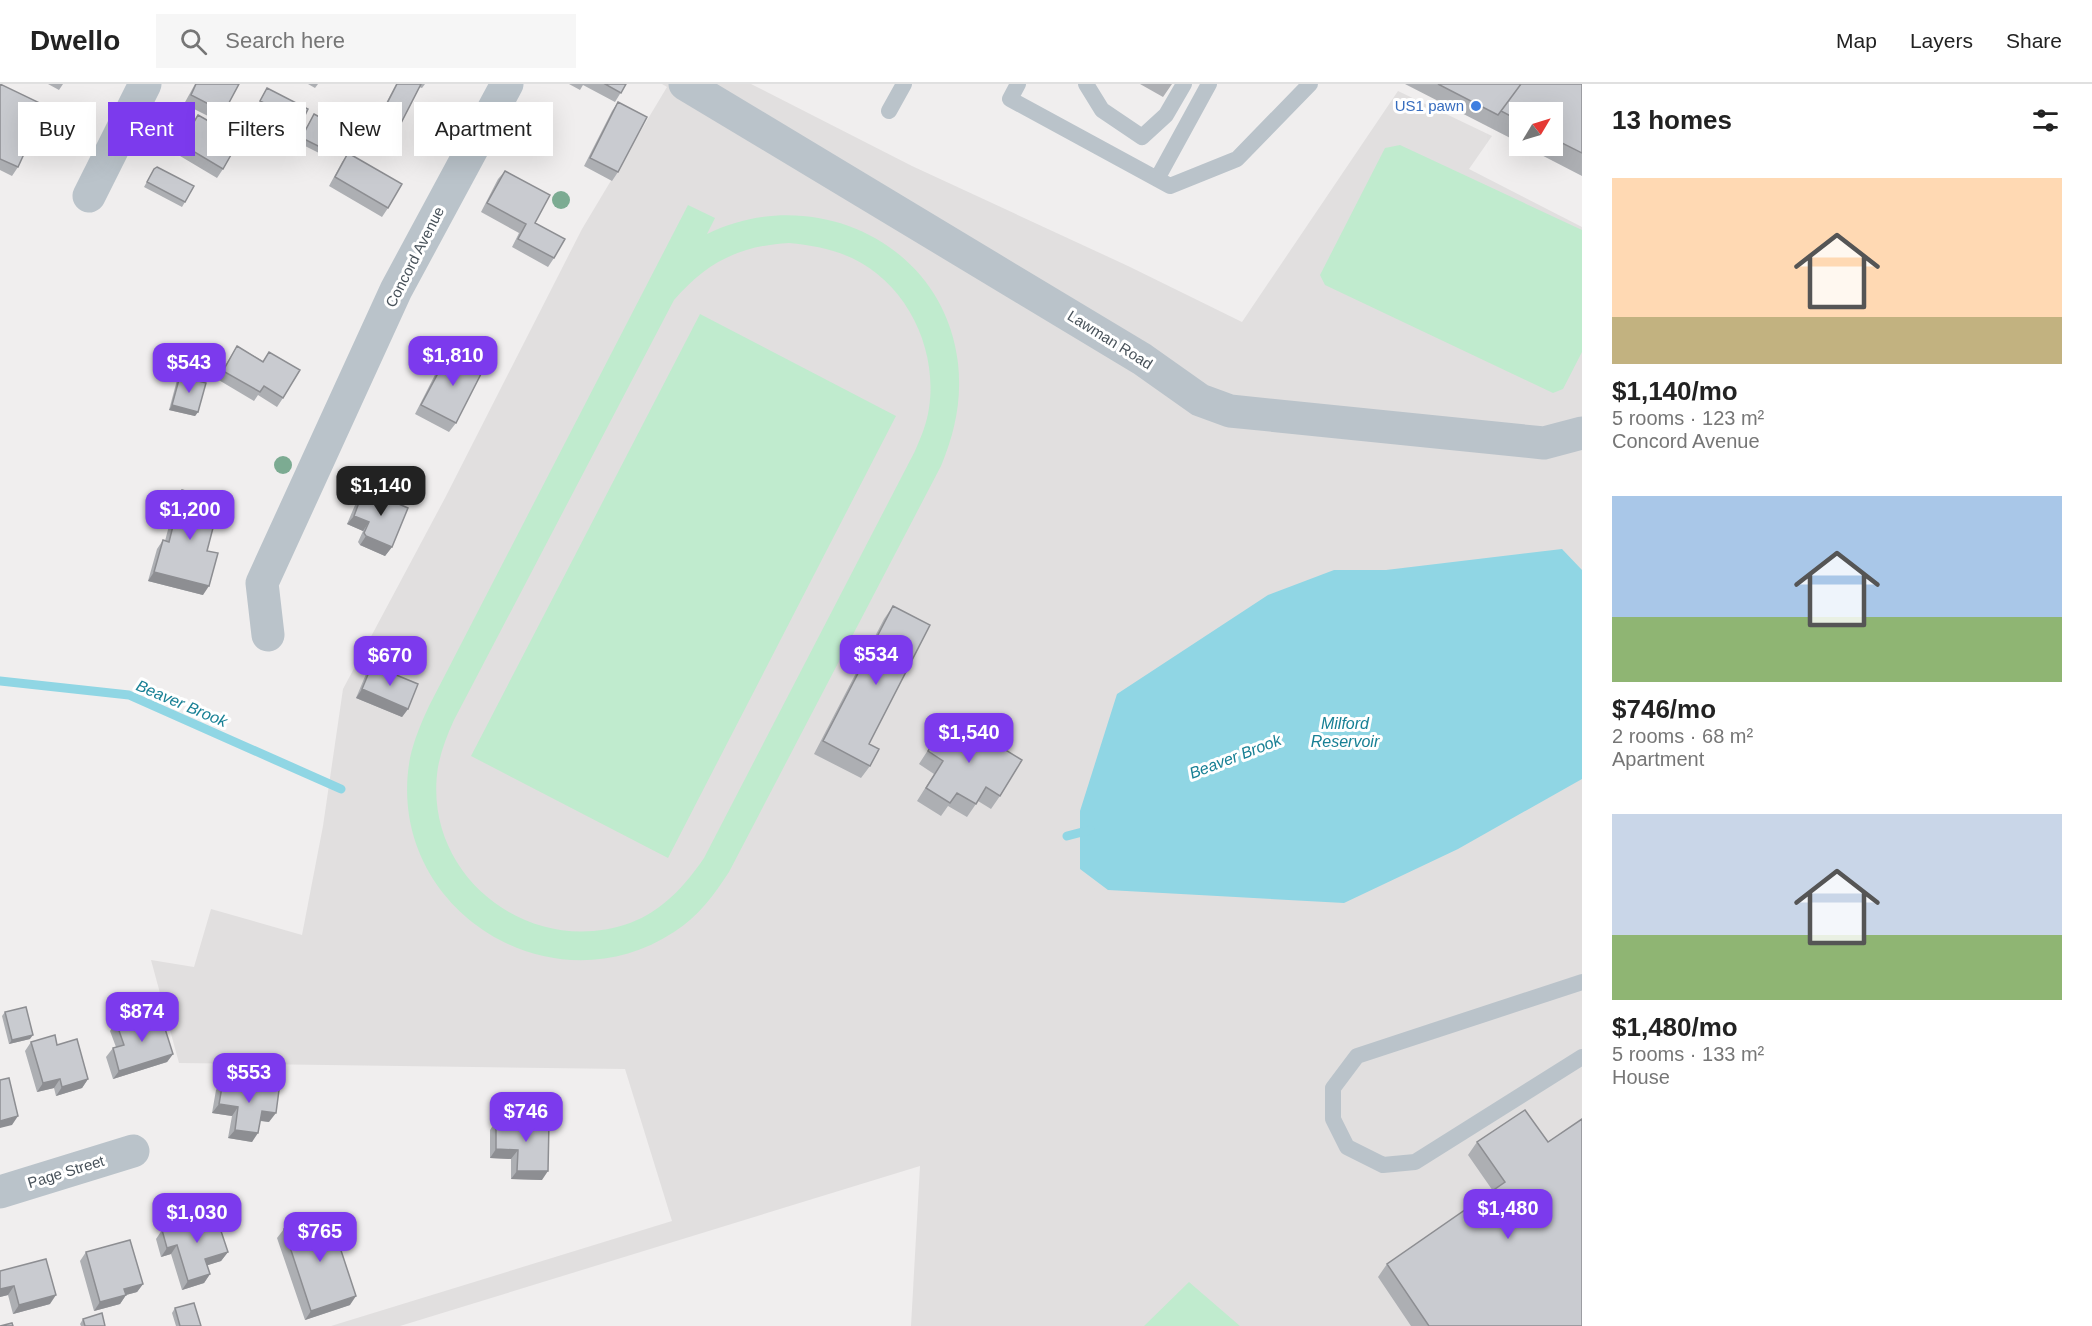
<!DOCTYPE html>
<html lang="en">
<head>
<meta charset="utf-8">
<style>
	:root { --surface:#fff; --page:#f6f6f6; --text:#222; --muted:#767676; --line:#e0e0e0; --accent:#7c3aed }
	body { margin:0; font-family:Helvetica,sans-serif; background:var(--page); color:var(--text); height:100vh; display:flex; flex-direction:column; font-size:22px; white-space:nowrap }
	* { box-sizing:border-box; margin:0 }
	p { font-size:20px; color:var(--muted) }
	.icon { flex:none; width:33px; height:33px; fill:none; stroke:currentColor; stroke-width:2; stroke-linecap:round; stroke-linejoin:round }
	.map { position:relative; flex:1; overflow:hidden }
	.details { display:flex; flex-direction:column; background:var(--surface); width:510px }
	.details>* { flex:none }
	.banner { position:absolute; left:18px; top:18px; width:570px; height:54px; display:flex; gap:12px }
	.needle { width:39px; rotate:52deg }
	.buttons { position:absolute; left:1509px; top:18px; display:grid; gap:12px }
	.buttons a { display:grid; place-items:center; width:54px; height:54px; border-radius:0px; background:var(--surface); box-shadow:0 6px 24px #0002; font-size:30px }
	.price { position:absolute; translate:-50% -51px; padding:0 14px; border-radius:12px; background:var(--accent); color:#fff; font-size:20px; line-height:39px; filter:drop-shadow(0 2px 3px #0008) }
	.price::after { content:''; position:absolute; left:50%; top:36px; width:18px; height:14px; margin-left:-9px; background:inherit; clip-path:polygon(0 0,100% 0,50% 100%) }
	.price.on { background:#222; color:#fff }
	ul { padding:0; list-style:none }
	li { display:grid; align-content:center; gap:12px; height:318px; padding:0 30px }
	li span { display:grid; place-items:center; height:186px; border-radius:0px; color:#555 }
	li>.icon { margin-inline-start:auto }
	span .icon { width:108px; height:108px; fill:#fffc; stroke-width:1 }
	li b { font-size:26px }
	h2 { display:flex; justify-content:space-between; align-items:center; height:72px; padding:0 30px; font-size:26px }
	.pill { padding:0 21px; border-radius:0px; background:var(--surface); box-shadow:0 6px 24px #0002; font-size:21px; line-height:54px }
	.pill.on { background:var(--accent); color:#fff }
	header { display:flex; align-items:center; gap:36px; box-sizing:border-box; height:84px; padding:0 30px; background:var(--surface); border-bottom:2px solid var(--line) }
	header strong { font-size:28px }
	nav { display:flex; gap:33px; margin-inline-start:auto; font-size:21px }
	.search { width:420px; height:54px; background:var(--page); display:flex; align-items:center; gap:15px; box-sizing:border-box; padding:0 21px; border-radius:0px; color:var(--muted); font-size:22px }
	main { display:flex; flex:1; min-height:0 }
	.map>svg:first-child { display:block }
	.education { fill:#e1dfdf }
	.green { fill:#c0ebce; fill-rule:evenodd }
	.water { fill:#90d6e4 }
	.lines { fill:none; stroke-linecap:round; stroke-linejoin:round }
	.stream { stroke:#90d6e4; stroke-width:9 }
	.lane { stroke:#bac3ca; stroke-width:16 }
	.street { stroke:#bac3ca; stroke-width:33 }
	.tree { fill:#7cab92 }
	.wall { fill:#adafb3 }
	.shaded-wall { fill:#8d8e92 }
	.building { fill:#c9cbd0; stroke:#8d8e92; stroke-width:1.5 }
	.shop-dot { fill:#3f7fe0; stroke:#fff; stroke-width:2 }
	.labels { text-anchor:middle; stroke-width:6; stroke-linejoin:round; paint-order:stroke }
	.shop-label { font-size:15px; fill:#366cbe; stroke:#fff; text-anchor:end }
	.street-label { font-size:15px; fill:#48525a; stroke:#fff }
	.water-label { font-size:16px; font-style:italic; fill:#188095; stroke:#fff }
</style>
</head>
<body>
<header>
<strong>Dwello</strong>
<div class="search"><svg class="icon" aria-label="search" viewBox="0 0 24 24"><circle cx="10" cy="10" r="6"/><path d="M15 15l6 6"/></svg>Search here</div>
<nav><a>Map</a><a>Layers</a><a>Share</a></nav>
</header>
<main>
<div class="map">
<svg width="1582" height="1242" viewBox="0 0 1582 1242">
	<rect width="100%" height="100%" fill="#f0eeee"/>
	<!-- education -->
	<path class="education" d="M662 0H751L912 82 1128 182 1242 238 1398 7 1492 52 1469 85 1582 143V1242H911L920 1082 400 1242H331L672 1137 625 985 179 979 151 876 194 883 211 825 302 851 323 742 343 605 445 414 582 145 667 3Z"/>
	<!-- green -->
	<path class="green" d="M1400 61 1582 146V268L1563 305 1553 309 1325 201 1320 191 1385 64Z
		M688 121 715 134 707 150C812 98 944 158 958 279 962 316 955 348 941 382L729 788C714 811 698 833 674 848 549 930 383 822 410 674 414 656 421 639 429 622ZM789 159C811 161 832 165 852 174 907 200 938 265 929 324 927 339 921 353 915 367L704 774C685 802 662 827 630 839 529 875 421 791 438 683 441 667 447 651 454 636L674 216C707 178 739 162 789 159Z
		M700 230 896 332 668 774 471 672Z
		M1189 1198 1240 1242H1144Z"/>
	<!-- water -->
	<path class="water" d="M1562 465 1582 486V695L1458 765 1344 819 1108 806 1080 785V727L1117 610 1268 511 1334 486H1386Z"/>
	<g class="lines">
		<!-- stream -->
		<path class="stream" d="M0 597 129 611 341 705
			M1067 752 1090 746"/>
		<!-- lane -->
		<path class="lane" d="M1018 0 1010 15 1170 102 1237 75 1310 0
			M1086 0 1102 26 1142 53 1166 31 1184 0
			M889 27 904 0
			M1157 95 1209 0
			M1582 898 1357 972 1333 1004V1035L1347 1063 1383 1081 1415 1078 1582 973"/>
		<!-- street -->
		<path class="street" d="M685 0 1142 275 1200 316 1230 327 1544 359 1582 349
			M89 112 145 0
			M268 551 262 499 396 206 507 0
			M0 1108 133 1067"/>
	</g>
	<!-- trees -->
	<g class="tree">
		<circle cx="439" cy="40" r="9"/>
		<circle cx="561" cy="116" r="9"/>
		<circle cx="283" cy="381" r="9"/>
	</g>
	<!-- wall -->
	<path class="wall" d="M0 0 18 83 12 92 0 86Z
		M48 0H63L59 6Z
		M195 0H239L224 28 218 37 184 20Z
		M308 0H318L315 4Z
		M396 0H425L422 4 419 3 399 43 393 51 374 42Z
		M569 0H626L615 18 583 1 580 6Z
		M1140 0H1172L1163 13Z
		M1405 0H1582V92L1524 62H1552V28H1520V59Z
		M267 4 308 25 292 56 278 49 284 36 257 22Z
		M618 18V88L612 97 584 82 612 27Z
		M314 30 326 66 323 71 301 60 299 56Z
		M198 31 223 85 217 94 175 69Z
		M348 69 388 124 382 133 329 102 342 78Z
		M154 85 185 118 182 123 144 103Z
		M505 87 535 139 554 174 548 183 512 163 519 149 481 128 498 95Z
		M237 262 263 277 269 268 283 314 277 323 258 311 254 317 217 295Z
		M450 267 456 339 449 348 415 330 443 275Z
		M180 292 198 328 195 332 169 326 177 296Z
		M364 405 392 463 385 472 360 461 358 458 363 447 347 440 358 414Z
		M182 406 207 467 203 511 148 497 157 465 163 456 165 457 176 415Z
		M893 522 869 660 870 682 861 694 814 670 884 535Z
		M372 581 408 625 402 633 356 614 366 590Z
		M950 632 1000 712 991 725 978 717 967 733 948 722 941 732 917 717 934 690 919 680Z
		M5 928 30 955 9 960 2 932Z
		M116 938 129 942 173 970 167 978 113 995 106 973 113 964 116 963 110 947Z
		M31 958 57 961 88 995 82 1004 56 1012 54 1004 37 1008 25 967Z
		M223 997 269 1038 260 1037 252 1058 228 1054 232 1032 212 1029 216 1006Z
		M496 1037 542 1096 511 1095V1075L490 1074V1046Z
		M1477 1058H1548L1582 1242H1411L1378 1193 1387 1180 1493 1107 1468 1071Z
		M284 1145 350 1221 305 1236 277 1154Z
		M162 1146 228 1168 221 1177 207 1181 210 1190 204 1199 182 1206 171 1170 161 1173 156 1155Z
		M86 1168 143 1200 137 1208 126 1211 120 1220 94 1227 80 1177Z
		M0 1187 50 1220 13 1230 8 1211 0 1213Z
		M175 1224 201 1242H176L172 1229Z
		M83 1235 105 1242H81L80 1240Z"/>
	<!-- shaded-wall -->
	<path class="shaded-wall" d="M172 321 198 328 195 332 169 326Z
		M354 432 369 438 363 447 347 440Z
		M366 452 392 463 385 472 360 461Z
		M154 488 209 502 203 511 148 497Z
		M362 605 408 625 402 633 356 614Z
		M33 951 30 955 9 960 12 956Z
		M173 970 167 978 113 995 119 987Z
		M60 995 54 1004 37 1008 43 999Z
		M88 995 82 1004 56 1012 62 1003Z
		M219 1020 238 1023 232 1032 212 1029Z
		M262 1027 276 1029 269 1038 256 1036Z
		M18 1032 12 1041 0 1044V1037Z
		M235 1046 258 1049 252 1058 228 1054Z
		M496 1065 518 1066 511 1075 490 1074Z
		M517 1087H548L542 1096 511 1095Z
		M177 1161 171 1170 161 1173 167 1164Z
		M228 1168 221 1177 199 1184 205 1175Z
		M210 1190 204 1199 182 1206 188 1197Z
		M143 1200 137 1208 126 1211 120 1220 94 1227 100 1218 124 1205Z
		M14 1202 8 1211 0 1213V1205Z
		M56 1211 50 1220 13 1230 19 1221Z
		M356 1212 350 1221 305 1236 311 1227Z"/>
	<!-- building -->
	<path class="building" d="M0 0 46 22 18 83 0 75Z
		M196 0H239L224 28 191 11Z
		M397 0H421L399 43 380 33Z
		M605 0H626L621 9Z
		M1438 0H1521L1498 31Z
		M1521 0H1582V69L1552 54V28H1520V37L1501 27Z
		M267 4 308 25 295 52 281 45 288 31 260 17Z
		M618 18 647 33 618 88 590 74Z
		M314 30 338 43 326 66 304 55 303 51Z
		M198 31 240 55 223 85 181 60Z
		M348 69 402 100 388 124 335 93Z
		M157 83 194 102 185 118 147 98 154 85Z
		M505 87 550 111 535 139 565 155 554 174 518 155 526 140 487 119Z
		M237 262 263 278 269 268 300 286 283 314 264 302 260 308 223 287Z
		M450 267 484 284 456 339 421 321Z
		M180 292 206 299 198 328 172 321Z
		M364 405 408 424 392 463 366 452 364 449 369 438 354 432Z
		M182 406 220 417 207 467 218 469 209 502 154 488 163 456 169 458Z
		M893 522 930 541 869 660 879 665 870 682 823 657Z
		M372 581 418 600 408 625 362 605Z
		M950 632 1022 676 1000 712 986 703 976 720 957 709 950 719 926 704 943 677 928 667Z
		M26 923 33 951 12 956 5 928Z
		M161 932 173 970 119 987 113 964 124 961 116 938 126 935 129 942Z
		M55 951 57 961 77 955 88 995 62 1003 60 995 43 999 31 958Z
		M9 994 18 1032 0 1037V996Z
		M223 997 279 1006 276 1029 262 1027 258 1049 235 1046 238 1023 219 1020Z
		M1525 1026 1548 1058 1582 1035V1242H1429L1387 1180 1505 1098 1477 1058Z
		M496 1037 549 1038 548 1087H517L518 1066 496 1065Z
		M215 1129 228 1168 205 1175 210 1190 188 1197 177 1161 167 1164 162 1146Z
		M329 1130 356 1212 311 1227 284 1145Z
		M130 1156 143 1200 124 1205 126 1211 100 1218 86 1168Z
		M46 1175 56 1211 19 1221 14 1202 0 1205V1187Z
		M194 1219 201 1242H180L175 1224Z
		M102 1229 105 1242H85L83 1235Z
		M12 1239 13 1242H0Z"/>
	<!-- markers -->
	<circle class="shop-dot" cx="1476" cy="22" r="6"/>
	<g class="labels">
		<!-- shop labels -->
		<g class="shop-label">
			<text x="1464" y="27">US1 pawn</text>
		</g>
		<!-- street labels -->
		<g class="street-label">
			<text transform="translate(415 173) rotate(-63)" y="5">Concord Avenue</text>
			<text transform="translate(1110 256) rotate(32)" y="5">Lawman Road</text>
			<text transform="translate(66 1088) rotate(-17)" y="5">Page Street</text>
		</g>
		<!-- water labels -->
		<g class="water-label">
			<text transform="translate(182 619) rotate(23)" y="6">Beaver Brook</text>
			<text x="1345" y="645">Milford<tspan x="1345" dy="18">Reservoir</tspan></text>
			<text transform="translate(1235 672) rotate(-21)" y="6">Beaver Brook</text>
		</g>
	</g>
</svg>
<div class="buttons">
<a><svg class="needle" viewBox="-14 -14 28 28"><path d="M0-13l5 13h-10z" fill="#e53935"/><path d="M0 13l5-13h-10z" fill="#767676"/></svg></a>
</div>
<b class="price" style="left:453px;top:303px">$1,810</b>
<b class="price" style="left:189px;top:310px">$543</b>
<b class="price on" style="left:381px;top:433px">$1,140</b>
<b class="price" style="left:190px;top:457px">$1,200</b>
<b class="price" style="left:876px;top:602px">$534</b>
<b class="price" style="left:390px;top:603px">$670</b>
<b class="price" style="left:969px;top:680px">$1,540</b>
<b class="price" style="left:142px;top:959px">$874</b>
<b class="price" style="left:249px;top:1020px">$553</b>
<b class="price" style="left:526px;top:1059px">$746</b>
<b class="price" style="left:1508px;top:1156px">$1,480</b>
<b class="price" style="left:197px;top:1160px">$1,030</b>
<b class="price" style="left:320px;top:1179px">$765</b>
<div class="banner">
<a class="pill">Buy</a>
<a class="pill on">Rent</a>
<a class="pill">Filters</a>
<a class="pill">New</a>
<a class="pill">Apartment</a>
</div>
</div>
<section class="details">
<h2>13 homes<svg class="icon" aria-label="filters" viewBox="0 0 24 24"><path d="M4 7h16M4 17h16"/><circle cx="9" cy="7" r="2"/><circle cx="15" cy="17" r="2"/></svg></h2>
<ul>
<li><span style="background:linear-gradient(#ffd9b3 75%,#c2b280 0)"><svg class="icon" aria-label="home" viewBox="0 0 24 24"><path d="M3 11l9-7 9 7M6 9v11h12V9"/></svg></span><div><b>$1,140/mo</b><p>5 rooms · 123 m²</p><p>Concord Avenue</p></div></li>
<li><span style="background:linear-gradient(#a9c7e8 65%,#8fb573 0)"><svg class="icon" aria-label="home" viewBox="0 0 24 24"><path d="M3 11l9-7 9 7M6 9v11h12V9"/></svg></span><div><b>$746/mo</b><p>2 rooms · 68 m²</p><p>Apartment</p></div></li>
<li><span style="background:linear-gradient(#c9d6e8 65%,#8fb573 0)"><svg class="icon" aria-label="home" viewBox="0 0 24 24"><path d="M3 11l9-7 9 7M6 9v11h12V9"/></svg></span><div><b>$1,480/mo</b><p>5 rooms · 133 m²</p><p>House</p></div></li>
</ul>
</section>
</main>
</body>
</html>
